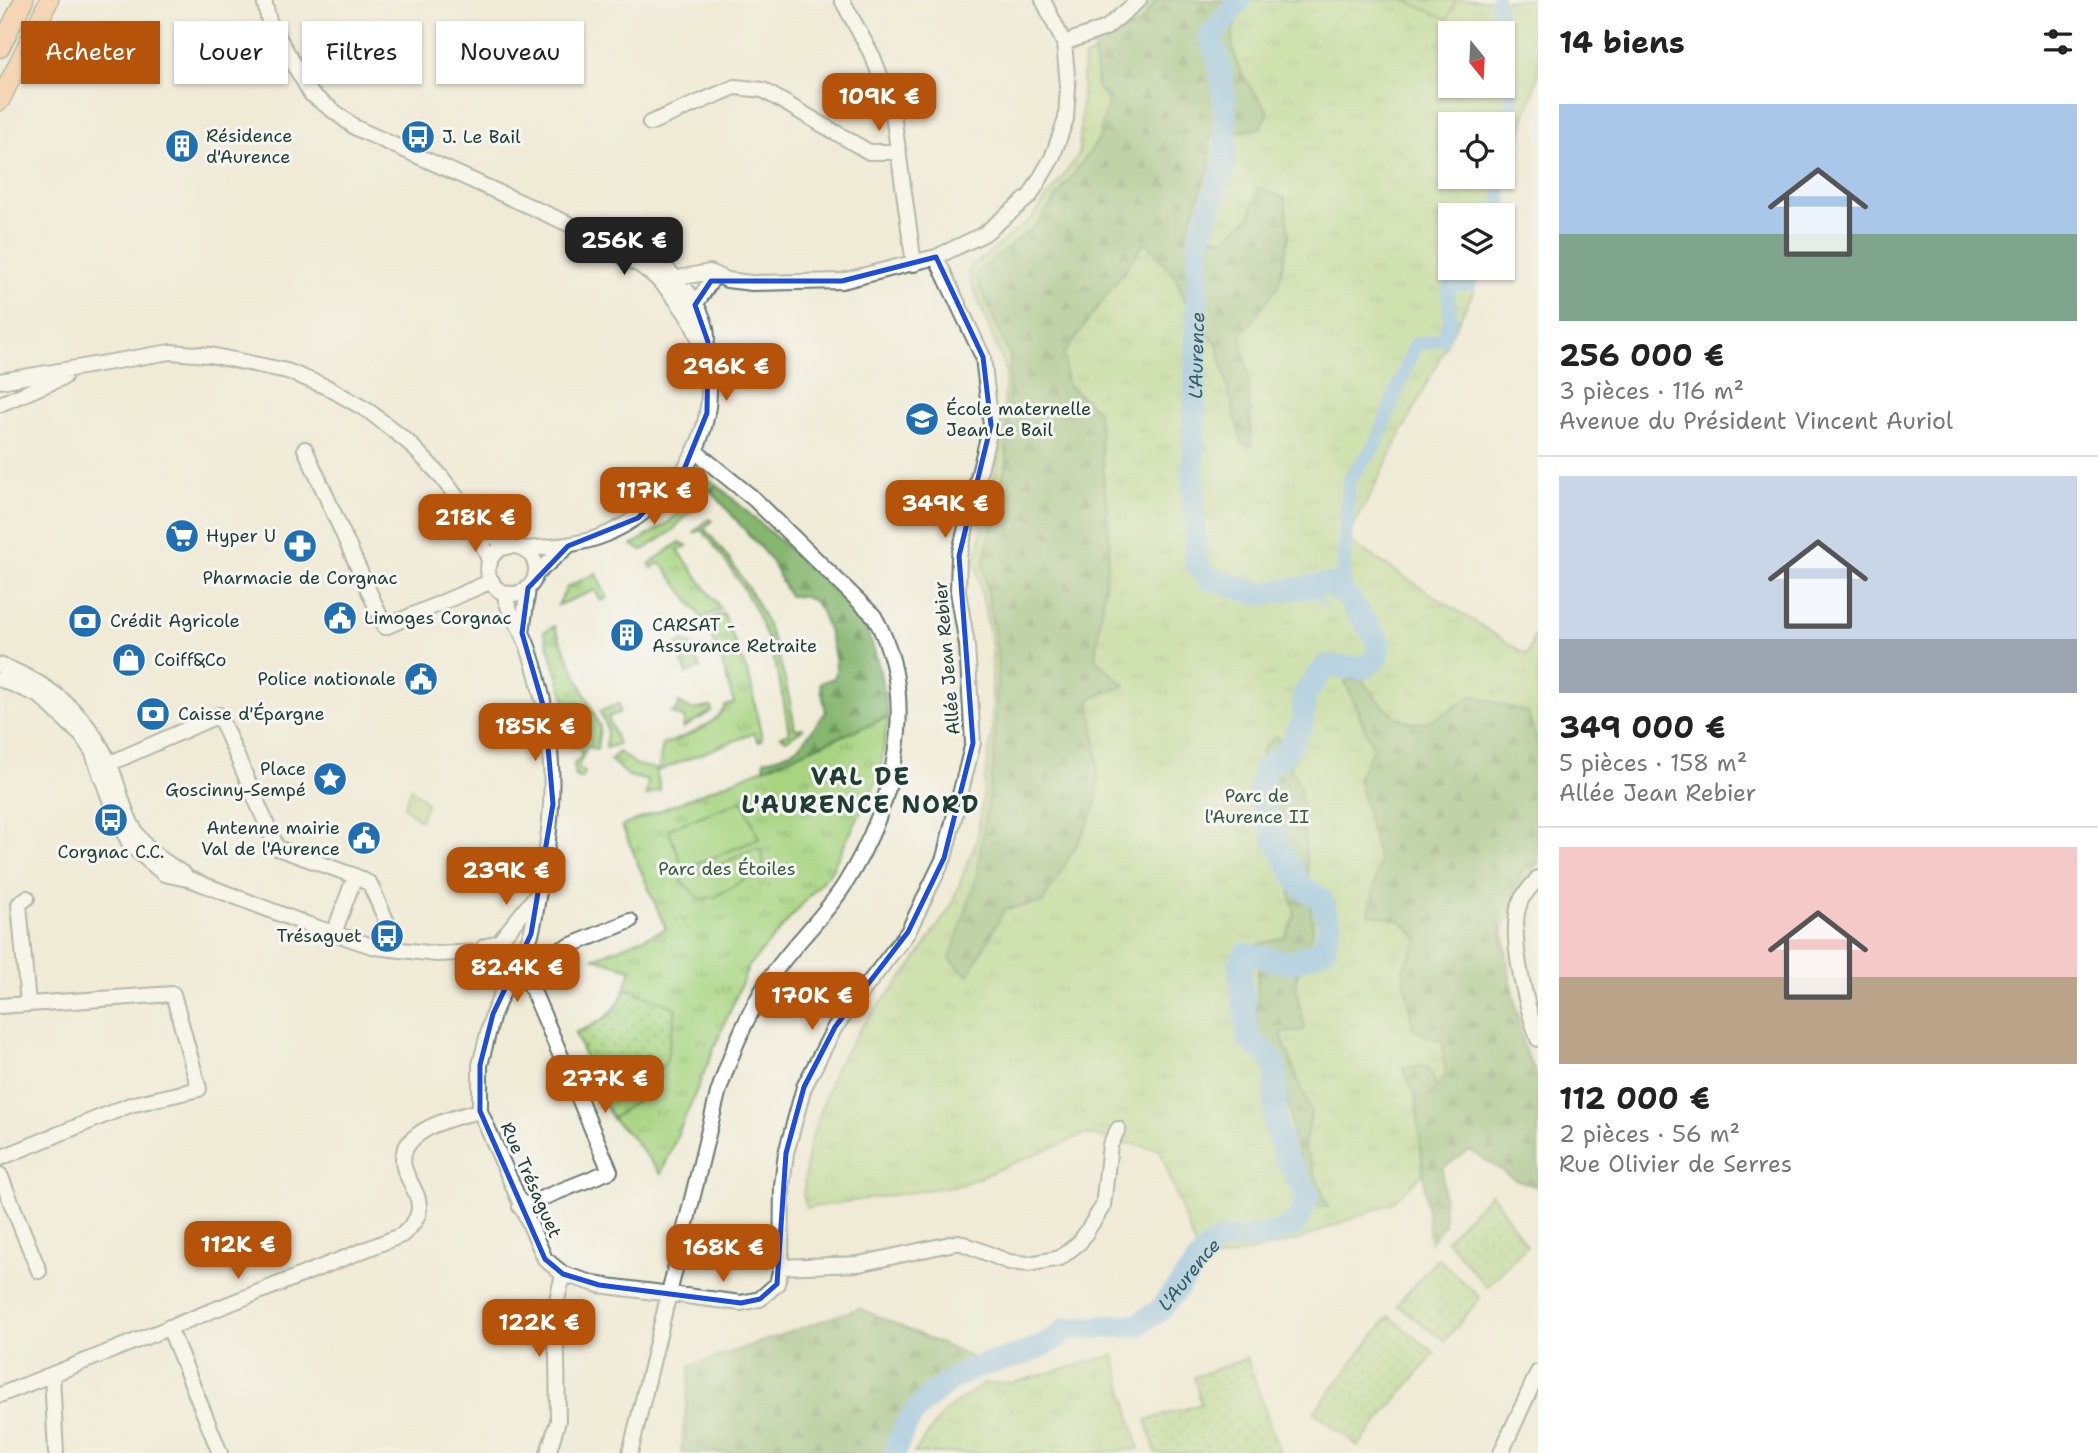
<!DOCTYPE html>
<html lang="fr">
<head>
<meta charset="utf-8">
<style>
	:root { --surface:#fff; --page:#f2f2f2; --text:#222; --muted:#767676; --line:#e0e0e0; --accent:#b45309 }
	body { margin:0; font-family:"Shantell Sans",sans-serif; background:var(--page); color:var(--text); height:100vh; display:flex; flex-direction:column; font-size:26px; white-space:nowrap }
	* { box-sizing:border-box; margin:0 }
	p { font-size:23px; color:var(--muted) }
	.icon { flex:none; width:38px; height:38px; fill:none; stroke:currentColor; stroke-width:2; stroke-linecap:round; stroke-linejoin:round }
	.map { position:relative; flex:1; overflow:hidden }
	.panel { display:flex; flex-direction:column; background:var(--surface); width:560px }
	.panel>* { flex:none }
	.hud { position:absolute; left:21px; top:21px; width:665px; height:63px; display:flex; gap:14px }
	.needle { width:46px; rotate:162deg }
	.fabs { position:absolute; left:1438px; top:21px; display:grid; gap:14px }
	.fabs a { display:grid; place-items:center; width:77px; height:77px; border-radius:0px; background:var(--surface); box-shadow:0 2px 5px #0004; font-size:35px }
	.price { position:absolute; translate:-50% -60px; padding:0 16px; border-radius:14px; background:var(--accent); color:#fff; font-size:23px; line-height:46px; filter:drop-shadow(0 2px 4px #0008) }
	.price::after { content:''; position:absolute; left:50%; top:42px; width:21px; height:16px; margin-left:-10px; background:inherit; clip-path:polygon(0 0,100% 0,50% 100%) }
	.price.active { background:#222; color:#fff }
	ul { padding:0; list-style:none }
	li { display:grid; align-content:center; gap:14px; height:371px; padding:0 21px }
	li+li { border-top:2px solid var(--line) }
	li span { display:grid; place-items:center; height:217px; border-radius:0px; color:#555 }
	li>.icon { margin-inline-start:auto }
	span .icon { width:126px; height:126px; fill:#fffc; stroke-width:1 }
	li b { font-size:30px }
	h2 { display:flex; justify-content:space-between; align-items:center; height:84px; padding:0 21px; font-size:30px }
	.tag { padding:0 24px; border-radius:0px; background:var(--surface); box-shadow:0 2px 5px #0004; font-size:24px; line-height:63px }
	.tag.active { background:var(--accent); color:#fff }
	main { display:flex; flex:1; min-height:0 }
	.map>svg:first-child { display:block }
	.grass { fill:url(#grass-tufts); stroke:#64885a; stroke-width:2; fill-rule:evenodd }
	.forest { fill:url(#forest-firs); stroke:#527a52; stroke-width:2 }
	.garden { fill:url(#garden-dots); stroke:#64885a; stroke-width:2 }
	.pitch { fill:#a8d481; stroke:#64885a; stroke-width:2 }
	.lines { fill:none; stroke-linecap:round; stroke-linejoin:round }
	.stream { stroke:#75b6ea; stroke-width:3.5 }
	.canal { stroke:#75b6ea; stroke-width:14 }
	.river { stroke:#75b6ea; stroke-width:23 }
	.minor-casing { stroke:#687a6d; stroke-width:18 }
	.major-casing { stroke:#687a6d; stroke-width:21 }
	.minor { stroke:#fff; stroke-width:14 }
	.major { stroke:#fabc8b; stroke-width:18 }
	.marked { fill:none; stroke:#1d4ed8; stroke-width:5; stroke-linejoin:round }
	.labels { text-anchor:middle; stroke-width:6; stroke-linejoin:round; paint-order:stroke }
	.poi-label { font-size:18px; fill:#1f3d34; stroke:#f6f6f2; text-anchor:start }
	.street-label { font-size:18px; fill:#1f3d34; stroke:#f6f6f2 }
	.park-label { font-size:18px; fill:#3a5b43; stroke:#f6f6f2 }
	.water-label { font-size:19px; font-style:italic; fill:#345b62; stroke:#f6f6f2 }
	.district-label { font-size:24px; font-weight:bold; letter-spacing:2px; fill:#1f3d34; stroke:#f6f6f2 }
</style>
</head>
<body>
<main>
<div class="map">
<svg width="1538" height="1453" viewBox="0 0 1538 1453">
	<defs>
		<pattern id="grass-tufts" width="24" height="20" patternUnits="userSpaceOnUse" patternTransform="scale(1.75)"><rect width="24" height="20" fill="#a8d481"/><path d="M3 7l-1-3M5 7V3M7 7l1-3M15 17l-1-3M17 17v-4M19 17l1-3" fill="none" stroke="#88ad6a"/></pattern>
		<pattern id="forest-firs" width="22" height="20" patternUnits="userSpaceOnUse" patternTransform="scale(1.75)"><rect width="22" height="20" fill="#86b66f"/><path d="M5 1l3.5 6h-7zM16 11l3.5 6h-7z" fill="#6d955c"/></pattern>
		<pattern id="garden-dots" width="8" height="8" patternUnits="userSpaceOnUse" patternTransform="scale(1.75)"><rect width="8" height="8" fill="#a8d481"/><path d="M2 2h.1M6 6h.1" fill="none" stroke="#88ad6a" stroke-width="1.8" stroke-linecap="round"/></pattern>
	</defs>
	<rect width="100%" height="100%" fill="#f6f6f2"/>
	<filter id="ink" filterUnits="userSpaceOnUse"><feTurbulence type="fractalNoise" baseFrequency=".0143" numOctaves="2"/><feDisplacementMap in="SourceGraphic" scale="14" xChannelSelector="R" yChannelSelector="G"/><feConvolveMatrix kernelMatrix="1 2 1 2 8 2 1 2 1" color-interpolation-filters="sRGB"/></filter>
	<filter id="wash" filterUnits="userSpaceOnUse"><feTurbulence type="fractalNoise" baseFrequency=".00686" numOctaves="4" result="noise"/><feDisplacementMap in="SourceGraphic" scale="28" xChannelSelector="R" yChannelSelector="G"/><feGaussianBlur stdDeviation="1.57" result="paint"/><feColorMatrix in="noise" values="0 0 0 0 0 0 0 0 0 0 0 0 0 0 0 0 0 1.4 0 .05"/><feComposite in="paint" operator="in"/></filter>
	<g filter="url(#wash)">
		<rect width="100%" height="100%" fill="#f0ebd7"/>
		<!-- grass -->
		<path class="grass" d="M1150 0H1538V76L1496 215H1451V268H1480L1472 295 1347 540 1527 655 1538 625V865L1534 867 1503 928 1524 1077 1392 1203 1296 1241 1201 1263 1160 1150 1085 1134 960 1185 807 1208 803 1196 808 1149 835 1068 862 1026 911 967 951 906 977 839 992 731V647L975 561 1002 441 1006 371 967 271 1032 218 1079 154 1084 58 1117 39ZM1451 33H1503V86H1451ZM1451 124H1503V177H1451Z
			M711 481 716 484 672 531 645 549 640 550 632 545 668 523 706 483Z
			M709 519 712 521 704 528C762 596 780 642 795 729L804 728 786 740 781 736 789 733C776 644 758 600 702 530L693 533Z
			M680 542 687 546 678 550 721 609 702 618 664 567 659 563 652 568 649 564Z
			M596 573 607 598 601 601 595 590 558 605 567 587Z
			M723 613 750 679 762 740 758 741 754 733 658 771 663 744C682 739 717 725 725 706L734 703 720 656 704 621Z
			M554 626 600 727 597 750 587 746 578 767 585 773 581 779 575 776 574 763 581 757 580 747H573L565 699 544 632Z
			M684 641 690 644 700 668 687 674 676 645Z
			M679 703 692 710 711 707 712 711 683 728 685 718 671 713 677 710Z
			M619 704 620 712 608 717 618 744 606 748 607 728 600 711Z
			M888 717 880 775 831 871 749 966 661 1174 629 1134 612 1119 575 1033C613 1017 621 1009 631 969L594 958 666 929 622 826Z
			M619 752 637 765 656 769 660 790 646 796 648 781 629 776 610 760Z
			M411 788 427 802 420 820 404 807Z
			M1114 1355 1139 1449 1090 1453H914L944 1412 983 1384 1016 1382Z"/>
		<!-- forest -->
		<path class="forest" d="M1157 0H1246C1216 45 1240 74 1268 111L1261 128 1210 136V165L1185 237 1225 238 1250 217 1257 187 1285 198 1289 236 1278 286 1241 335 1248 372 1251 446 1242 444 1217 344 1189 311 1175 276 1145 242 1064 354 1067 384 1098 411 1110 547 1095 658 1125 686 1090 699C1094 732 1102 769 1096 802 1093 822 1054 882 1042 903L1005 909 968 976 950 959 976 880 994 760 998 657 983 565 1006 463 1010 357 975 274 1037 224 1099 139 1108 101 1097 87 1094 44 1139 25Z
			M716 484 841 595C875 631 881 669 888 717L764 768V760C804 753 803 739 826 712L820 683 834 678C841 667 825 612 815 603 808 596 798 596 789 596L770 559 711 491Z
			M1361 678C1375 698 1396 728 1425 722 1441 718 1459 703 1473 695L1528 713 1538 746 1535 800 1538 862 1524 868 1499 920 1524 1048 1538 1078V1187L1514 1179 1470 1150 1443 1168 1444 1225 1430 1243 1416 1098 1402 1067 1428 1066 1437 1088 1446 1075 1442 1041 1413 1030 1403 969 1419 939 1400 920 1369 914 1379 861 1358 779 1373 748 1345 681Z
			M1277 736 1300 789 1313 933 1295 981 1305 1030 1280 1033 1311 1113 1304 1146 1328 1207 1316 1206 1293 1137 1284 1072 1256 1029 1259 944 1285 937 1295 915 1261 750Z
			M859 1308 989 1365C958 1389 913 1413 902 1453H681L690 1366Z"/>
		<!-- garden -->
		<path class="garden" d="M626 988 676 1008 666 1062 642 1096 612 1119 575 1033C604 1021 614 1017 626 988Z
			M1491 1193 1527 1246 1487 1287 1446 1240Z
			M1438 1258 1480 1298 1445 1341 1397 1305Z
			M1389 1316 1435 1353 1358 1446 1314 1412Z
			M1247 1358 1280 1453H1156L1146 1420 1201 1404 1194 1377Z"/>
		<!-- pitch -->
		<path class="pitch" d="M1404 0H1456L1448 19Z
			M743 800 759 839 684 869 668 829Z
			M753 849H761L764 865 760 870 715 897 700 899 682 881 684 875 707 871Z"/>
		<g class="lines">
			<!-- stream -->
			<path class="stream" d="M1304 588 1326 605
				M1344 613 1358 615"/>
			<!-- canal -->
			<path class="canal" d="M1497 0 1502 33
				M1503 39 1517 130 1508 146 1503 166
				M1497 215 1501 203V177
				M1347 597 1343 576 1349 479 1375 446 1415 345 1443 339 1451 319 1448 293 1451 284H1470L1476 268"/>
			<!-- river -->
			<path class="river" id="s1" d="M895 1453C904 1414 939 1381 978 1367 1008 1357 1043 1353 1066 1329L1138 1325 1160 1310 1209 1248 1220 1240 1264 1236 1295 1225 1309 1196 1285 1156 1275 1124 1276 1077 1272 1058 1248 1039 1239 965 1246 954 1290 963 1324 949 1330 924 1321 899 1300 885 1274 838 1260 795 1264 769 1287 751 1303 722 1304 695 1326 666 1364 668 1377 658 1379 642 1347 597 1329 584 1260 594 1208 578 1196 563 1193 477 1199 239 1226 162 1224 97 1219 61 1210 37 1240 0"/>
		</g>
	</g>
	<g filter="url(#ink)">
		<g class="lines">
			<!-- minor casing -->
			<g class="minor-casing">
				<path id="minor" d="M264 0 269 21 311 94 356 128 602 239C612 253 627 258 641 266 659 278 673 294 685 312 740 397 695 494 607 534 581 545 552 547 524 549
					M842 0 873 57 892 107 914 264
					M1064 43 1106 28 1139 0
					M650 123 735 87 763 90 869 152H899
					M602 239C644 236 720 307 705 350
					M669 290 683 277 710 272 727 280 752 283 842 281 936 257 984 234 1030 196 1052 158 1066 119 1068 86 1064 43 1043 0
					M695 305 711 281
					M0 381 170 352 210 355 287 371 327 387 370 412 408 442 439 474 474 520 490 563
					M0 404 64 377
					M305 449 385 627 492 581
					M475 521 507 547
					M488 570a24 24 0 1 1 48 0a24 24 0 1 1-48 0Z
					M536 574 568 546
					M504 592C508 612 515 618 523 635 529 647 533 662 537 676 557 749 555 818 539 892 536 906 535 921 531 934 528 942 517 972 511 977 491 995 468 966 484 947L499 942 516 953 518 962
					M522 633 528 588
					M0 665C55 685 95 721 115 778 122 801 129 827 146 846 156 857 172 866 185 875
					M0 679 40 696 82 736 92 751 119 824 131 846 164 874 192 880 309 925 375 947 437 954 480 952
					M100 775 113 762 219 715 277 848 355 876 334 933
					M355 876 370 884 386 920
					M1538 878C1533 885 1525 892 1521 900 1506 932 1527 1007 1538 1039
					M27 898 19 904 28 1004
					M499 942 535 897
					M518 962 547 955 630 921
					M515 972 530 984 610 1171 520 1207
					M508 980 493 1014 480 1065V1111L545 1259 563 1274 599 1285 741 1303 760 1299 777 1284 781 1267 782 1186 786 1153 804 1087 835 1027 908 932 944 858 973 743 967 645 958 591 959 556 991 425 983 357 936 257
					M0 1006 173 994 199 1089 130 1105 0 1158
					M0 1175 39 1271
					M781 1267 859 1264 959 1242 1009 1262 1029 1264 1060 1258 1080 1242 1103 1206 1110 1145 1118 1129
					M169 1327 220 1453
					M52 1375 56 1453
					M0 1395 402 1235C410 1228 419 1219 419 1208 420 1194 407 1180 404 1167 395 1131 454 1117 480 1111
					M548 1453 558 1421 557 1355 552 1322 563 1274
					M630 1453 718 1093C731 1053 746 1017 768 981 790 947 823 919 845 884 893 807 922 700 874 616L754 499 695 451
					M1501 1453 1538 1372"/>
			</g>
			<!-- major casing -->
			<g class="major-casing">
				<path id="major" d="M0 48 24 0
					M0 101 49 0"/>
			</g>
			<!-- minor -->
			<use href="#minor" class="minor"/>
			<!-- major -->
			<use href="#major" class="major"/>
		</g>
	</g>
	<!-- marked area -->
	<path d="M0 0H1538V1453H0ZM936 257 983 357 991 425 959 556 973 743 944 858 908 932 835 1027 804 1087 786 1153 777 1284 760 1299 741 1303 599 1285 563 1274 545 1259 480 1111V1065L493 1014 531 934 553 804 545 712 522 633 528 588 568 546 638 518 683 472 707 413 708 342 695 305 711 281H842Z" fill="#f0ebd7" fill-opacity=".55" fill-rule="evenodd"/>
	<path class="marked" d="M936 257 983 357 991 425 959 556 973 743 944 858 908 932 835 1027 804 1087 786 1153 777 1284 760 1299 741 1303 599 1285 563 1274 545 1259 480 1111V1065L493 1014 531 934 553 804 545 712 522 633 528 588 568 546 638 518 683 472 707 413 708 342 695 305 711 281H842Z"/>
	<!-- icons -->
	<defs>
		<g id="bus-disc" transform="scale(1.75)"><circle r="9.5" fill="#1f6fb2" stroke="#f6f6f2"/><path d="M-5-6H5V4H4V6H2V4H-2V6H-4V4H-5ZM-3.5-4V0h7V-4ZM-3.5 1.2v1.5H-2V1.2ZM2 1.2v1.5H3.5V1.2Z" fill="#fff"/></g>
		<g id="building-disc" transform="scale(1.75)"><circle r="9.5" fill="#1f6fb2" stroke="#f6f6f2"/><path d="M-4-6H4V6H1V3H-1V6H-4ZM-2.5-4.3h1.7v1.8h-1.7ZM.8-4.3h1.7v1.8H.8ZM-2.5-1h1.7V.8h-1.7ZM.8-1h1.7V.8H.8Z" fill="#fff"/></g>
		<g id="school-disc" transform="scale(1.75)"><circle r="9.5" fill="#1f6fb2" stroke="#f6f6f2"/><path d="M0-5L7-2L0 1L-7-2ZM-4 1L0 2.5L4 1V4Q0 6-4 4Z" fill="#fff"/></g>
		<g id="supermarket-disc" transform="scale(1.75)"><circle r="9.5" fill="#1f6fb2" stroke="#f6f6f2"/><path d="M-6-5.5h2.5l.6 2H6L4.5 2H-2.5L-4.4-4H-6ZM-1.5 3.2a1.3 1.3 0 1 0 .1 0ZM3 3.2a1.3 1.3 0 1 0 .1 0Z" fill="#fff"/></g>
		<g id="pharmacy-disc" transform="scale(1.75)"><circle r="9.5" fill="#1f6fb2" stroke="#f6f6f2"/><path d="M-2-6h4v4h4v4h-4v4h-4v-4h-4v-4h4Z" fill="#fff"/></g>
		<g id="civic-disc" transform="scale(1.75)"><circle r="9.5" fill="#1f6fb2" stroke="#f6f6f2"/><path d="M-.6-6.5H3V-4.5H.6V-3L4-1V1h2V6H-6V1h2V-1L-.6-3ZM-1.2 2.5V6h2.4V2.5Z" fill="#fff"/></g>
		<g id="bank-disc" transform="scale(1.75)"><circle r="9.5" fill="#1f6fb2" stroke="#f6f6f2"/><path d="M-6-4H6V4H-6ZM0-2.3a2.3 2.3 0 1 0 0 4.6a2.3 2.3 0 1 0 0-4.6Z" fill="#fff"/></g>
		<g id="shop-disc" transform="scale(1.75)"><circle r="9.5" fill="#1f6fb2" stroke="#f6f6f2"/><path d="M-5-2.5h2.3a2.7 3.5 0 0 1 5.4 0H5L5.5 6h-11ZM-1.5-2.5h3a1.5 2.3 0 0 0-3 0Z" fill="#fff"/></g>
		<g id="sight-disc" transform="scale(1.75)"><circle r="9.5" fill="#1f6fb2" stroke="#f6f6f2"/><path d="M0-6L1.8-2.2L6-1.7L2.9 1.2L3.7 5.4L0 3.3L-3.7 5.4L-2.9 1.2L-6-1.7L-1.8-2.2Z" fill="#fff"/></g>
	</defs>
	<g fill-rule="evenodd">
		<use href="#bus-disc" x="418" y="137"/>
		<use href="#building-disc" x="182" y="146"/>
		<use href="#school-disc" x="922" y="419"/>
		<use href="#supermarket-disc" x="182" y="536"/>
		<use href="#pharmacy-disc" x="300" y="546"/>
		<use href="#civic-disc" x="340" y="618"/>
		<use href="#bank-disc" x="85" y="621"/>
		<use href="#building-disc" x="627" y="635"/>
		<use href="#shop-disc" x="129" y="660"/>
		<use href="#civic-disc" x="421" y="679"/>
		<use href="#bank-disc" x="153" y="714"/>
		<use href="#sight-disc" x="330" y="779"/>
		<use href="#bus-disc" x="111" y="820"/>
		<use href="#civic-disc" x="364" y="838"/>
		<use href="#bus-disc" x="387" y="936"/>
	</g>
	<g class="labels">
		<!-- poi labels -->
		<g class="poi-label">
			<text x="206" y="142">Résidence<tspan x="206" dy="21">d'Aurence</tspan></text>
			<text x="442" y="143">J. Le Bail</text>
			<text x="946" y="415">École maternelle<tspan x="946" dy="21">Jean Le Bail</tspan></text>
			<text x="206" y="542">Hyper U</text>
			<text x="300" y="584" text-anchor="middle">Pharmacie de Corgnac</text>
			<text x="364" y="624">Limoges Corgnac</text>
			<text x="110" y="627">Crédit Agricole</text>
			<text x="652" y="631">CARSAT -<tspan x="652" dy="21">Assurance Retraite</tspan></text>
			<text x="154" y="666">Coiff&amp;Co</text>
			<text x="396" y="685" text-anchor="end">Police nationale</text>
			<text x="178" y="720">Caisse d'Épargne</text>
			<text x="306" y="775" text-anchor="end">Place<tspan x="306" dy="21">Goscinny-Sempé</tspan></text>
			<text x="340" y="834" text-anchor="end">Antenne mairie<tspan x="340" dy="21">Val de l'Aurence</tspan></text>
			<text x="111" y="858" text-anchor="middle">Corgnac C.C.</text>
			<text x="362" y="942" text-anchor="end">Trésaguet</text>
		</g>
		<!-- street labels -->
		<g class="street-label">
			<text transform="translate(947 658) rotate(-95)" y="6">Allée Jean Rebier</text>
			<text transform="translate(531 1180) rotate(66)" y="6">Rue Trésaguet</text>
		</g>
		<!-- park labels -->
		<g class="park-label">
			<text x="1257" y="802">Parc de<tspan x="1257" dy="21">l'Aurence II</tspan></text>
			<text x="727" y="875">Parc des Étoiles</text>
		</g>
		<!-- water labels -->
		<g class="water-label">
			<text dy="7" stroke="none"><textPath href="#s1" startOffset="1696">L'Aurence</textPath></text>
			<text dy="7" stroke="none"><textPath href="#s1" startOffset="366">L'Aurence</textPath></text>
		</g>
		<!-- district labels -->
		<g class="district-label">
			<text x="861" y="785">VAL DE<tspan x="861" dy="28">L'AURENCE NORD</tspan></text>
		</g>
	</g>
</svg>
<div class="fabs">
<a><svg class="needle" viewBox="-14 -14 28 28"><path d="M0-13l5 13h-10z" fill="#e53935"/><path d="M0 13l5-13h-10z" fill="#767676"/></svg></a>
<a><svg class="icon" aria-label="locate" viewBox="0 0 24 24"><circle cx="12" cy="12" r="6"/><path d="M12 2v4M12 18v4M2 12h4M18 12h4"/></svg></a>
<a><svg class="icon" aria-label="layers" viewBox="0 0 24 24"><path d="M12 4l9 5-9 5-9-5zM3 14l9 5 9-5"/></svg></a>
</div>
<b class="price" style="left:879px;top:133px">109K €</b>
<b class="price active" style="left:624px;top:277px">256K €</b>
<b class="price" style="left:726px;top:403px">296K €</b>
<b class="price" style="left:654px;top:527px">117K €</b>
<b class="price" style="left:945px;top:540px">349K €</b>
<b class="price" style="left:475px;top:554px">218K €</b>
<b class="price" style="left:535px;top:763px">185K €</b>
<b class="price" style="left:506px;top:907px">239K €</b>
<b class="price" style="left:517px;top:1004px">82.4K €</b>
<b class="price" style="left:812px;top:1032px">170K €</b>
<b class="price" style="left:605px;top:1115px">277K €</b>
<b class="price" style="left:238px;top:1281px">112K €</b>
<b class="price" style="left:723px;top:1284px">168K €</b>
<b class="price" style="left:539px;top:1359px">122K €</b>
<div class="hud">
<a class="tag active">Acheter</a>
<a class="tag">Louer</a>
<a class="tag">Filtres</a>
<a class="tag">Nouveau</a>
</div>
</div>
<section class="panel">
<h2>14 biens<svg class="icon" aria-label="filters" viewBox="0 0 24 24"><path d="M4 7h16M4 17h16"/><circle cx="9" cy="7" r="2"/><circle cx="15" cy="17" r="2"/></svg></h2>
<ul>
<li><span style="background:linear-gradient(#a9c7e8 60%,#7fa58c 0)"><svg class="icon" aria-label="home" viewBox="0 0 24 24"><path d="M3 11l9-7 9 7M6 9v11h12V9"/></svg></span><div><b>256 000 €</b><p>3 pièces · 116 m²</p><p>Avenue du Président Vincent Auriol</p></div></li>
<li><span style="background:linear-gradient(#c9d6e8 75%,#9aa5b1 0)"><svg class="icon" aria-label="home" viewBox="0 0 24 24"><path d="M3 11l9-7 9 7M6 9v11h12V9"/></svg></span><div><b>349 000 €</b><p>5 pièces · 158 m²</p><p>Allée Jean Rebier</p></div></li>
<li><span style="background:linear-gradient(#f6c9c9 60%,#b9a48a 0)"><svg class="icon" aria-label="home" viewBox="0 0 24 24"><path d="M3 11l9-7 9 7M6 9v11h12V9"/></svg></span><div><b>112 000 €</b><p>2 pièces · 56 m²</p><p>Rue Olivier de Serres</p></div></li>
</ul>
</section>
</main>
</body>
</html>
